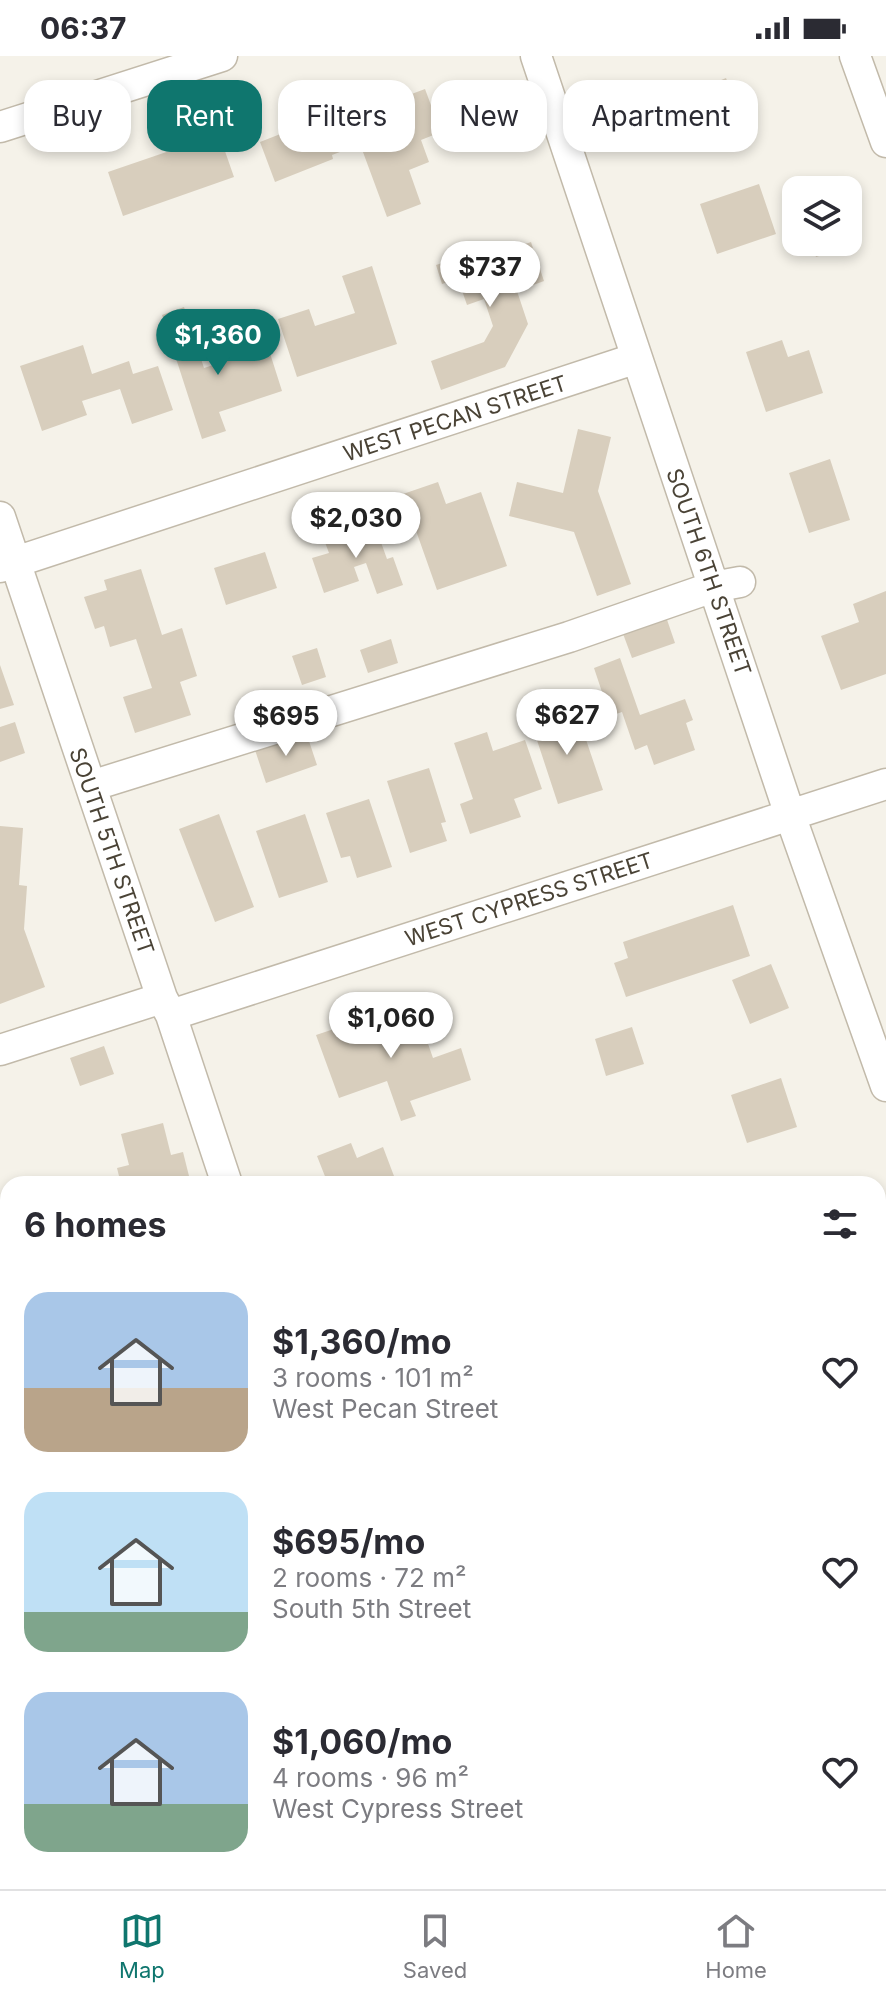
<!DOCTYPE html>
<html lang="en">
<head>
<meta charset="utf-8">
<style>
	:root { --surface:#fff; --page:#f7f7f7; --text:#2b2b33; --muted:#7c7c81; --line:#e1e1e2; --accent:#0f766e }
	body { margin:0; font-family:Inter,sans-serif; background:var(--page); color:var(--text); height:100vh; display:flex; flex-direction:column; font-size:30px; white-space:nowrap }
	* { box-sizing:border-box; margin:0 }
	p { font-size:26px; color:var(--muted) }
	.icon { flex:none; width:44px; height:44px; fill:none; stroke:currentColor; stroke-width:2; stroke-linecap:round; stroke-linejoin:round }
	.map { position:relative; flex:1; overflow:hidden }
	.drawer { position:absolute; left:0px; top:1120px; width:886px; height:714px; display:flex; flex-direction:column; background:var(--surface); border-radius:24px 24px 0 0; box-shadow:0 4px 12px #0003 }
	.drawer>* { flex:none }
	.banner { position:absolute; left:24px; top:24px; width:838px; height:72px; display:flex; gap:16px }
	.fabs { position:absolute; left:782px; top:120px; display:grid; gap:16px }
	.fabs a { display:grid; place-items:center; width:80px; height:80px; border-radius:16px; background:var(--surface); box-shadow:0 4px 12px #0003; font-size:40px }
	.price { position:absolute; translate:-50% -68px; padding:0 18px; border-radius:28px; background:#fff; color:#222; font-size:26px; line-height:52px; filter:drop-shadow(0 2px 4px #0008) }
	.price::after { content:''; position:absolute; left:50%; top:48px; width:24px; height:18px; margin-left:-12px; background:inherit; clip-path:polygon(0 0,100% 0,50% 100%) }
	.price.on { background:var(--accent); color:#fff }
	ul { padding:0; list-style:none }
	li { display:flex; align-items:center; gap:24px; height:200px; padding:0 24px }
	li span { display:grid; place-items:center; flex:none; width:224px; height:160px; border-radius:24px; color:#555 }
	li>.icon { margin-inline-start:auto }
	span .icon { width:96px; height:96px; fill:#fffc; stroke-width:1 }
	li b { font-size:34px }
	h2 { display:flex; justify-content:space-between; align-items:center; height:96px; padding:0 24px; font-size:34px }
	.chip { padding:0 28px; border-radius:24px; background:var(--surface); box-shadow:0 4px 12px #0003; font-size:28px; line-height:72px }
	.chip.on { background:var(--accent); color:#fff }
	.status { display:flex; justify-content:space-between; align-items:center; height:56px; padding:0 40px; background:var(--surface); direction:ltr }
	.status svg { height:22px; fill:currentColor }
	.menu { display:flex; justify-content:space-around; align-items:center; height:112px; border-top:2px solid var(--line); background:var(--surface); font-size:22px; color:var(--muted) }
	.menu a { display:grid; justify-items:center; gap:4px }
	.menu .on { color:var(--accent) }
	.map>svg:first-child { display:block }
	.building { fill:#d8cebd }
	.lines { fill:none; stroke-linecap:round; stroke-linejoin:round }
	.minor-casing { stroke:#c2baaa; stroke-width:33 }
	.path { stroke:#c5b69a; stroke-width:5; stroke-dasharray:4 4; stroke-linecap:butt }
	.minor { stroke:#fff; stroke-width:30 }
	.labels { text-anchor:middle; stroke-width:6; stroke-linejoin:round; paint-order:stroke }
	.street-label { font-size:22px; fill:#4a4336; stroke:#fff }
</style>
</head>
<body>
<div class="status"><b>06:37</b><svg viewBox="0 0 49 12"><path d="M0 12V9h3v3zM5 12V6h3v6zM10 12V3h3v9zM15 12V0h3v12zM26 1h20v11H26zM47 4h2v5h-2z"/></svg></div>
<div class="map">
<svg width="886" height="1833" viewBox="0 0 886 1833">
	<rect width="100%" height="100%" fill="#f5f2e9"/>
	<!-- building -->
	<path class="building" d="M726 22 742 63 669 94 652 53Z
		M425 33 441 76 421 84 429 106 409 114 421 148 387 161 350 61Z
		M339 55 353 91 332 99 333 103 275 126 260 86Z
		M219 78 234 121 123 160 108 116Z
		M759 128 776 178 717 198 700 148Z
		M849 176 853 189 816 201 811 186H848Z
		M531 186 544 225 517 235 528 268 505 311 441 334 431 305 484 286 493 270 484 243 467 249 458 223 442 228 436 209 479 195 481 203Z
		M372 210 397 288 297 321 278 263 309 253 315 270 355 257 342 220Z
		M184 251 204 312 268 291 282 335 219 356 226 375 202 383 162 259Z
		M782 284 788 301 809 294 823 337 766 356 746 296Z
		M83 289 92 318 129 305 133 318 158 310 173 354 132 368 120 333 82 345 87 359 42 375 20 310Z
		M578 373 611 381 598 435 631 528 597 540 574 476 509 460 517 426 563 437Z
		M830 403 850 464 809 477 789 417Z
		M438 426 446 448 481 436 507 510 437 534 403 438Z
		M373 464 387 503 393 501 403 529 377 538 366 507 354 511 359 525 324 537 312 502 329 497 323 481Z
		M265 496 277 532 226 549 214 512Z
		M141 513 162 579 182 572 197 620 180 626 191 659 135 677 123 641 152 632 136 583 110 591 104 570 95 573 84 541 107 534 104 524Z
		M886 535V618L841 634 821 580 859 566 853 548Z
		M663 552 675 587 632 602 619 567Z
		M391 583 398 607 368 617 360 594Z
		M317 592 326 621 302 629 292 600Z
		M620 602 640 659 685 643 693 664 686 667 695 694 654 709 647 689 635 694 622 656 610 660 594 612Z
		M0 609 14 649 0 653Z
		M576 654 603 734 558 748 532 669Z
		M15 666 25 697 0 706V671Z
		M306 676 317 709 266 727 255 694Z
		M487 676 493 695 525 684 542 733 514 743 521 761 470 778 460 748 473 743 454 687Z
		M429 712 446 766 441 767 447 785 410 797 387 725Z
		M369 743 392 811 357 822 350 800 341 802 326 757Z
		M219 758 254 851 215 866 179 773Z
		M305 758 328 826 279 842 256 775Z
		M0 770 23 772 19 829 27 830 24 873 45 931 0 948Z
		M733 849 750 900 626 941 614 907 628 902 623 886Z
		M771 908 789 952 750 968 732 924Z
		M413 945 433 1002 461 992 471 1024 410 1045 416 1060 401 1065 387 1025 339 1042 316 979 352 967 355 976 389 964 387 955Z
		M632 971 644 1008 606 1020 595 983Z
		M104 990 114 1018 80 1030 70 1002Z
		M781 1022 797 1071 747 1087 731 1039Z
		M163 1067 171 1099 183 1096 191 1128H121L117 1112 129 1109 121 1078Z
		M351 1087 357 1102 383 1091 397 1128H328L317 1100Z
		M355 1826H417L419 1833H357Z"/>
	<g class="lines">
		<!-- minor casing -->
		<g class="minor-casing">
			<path id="minor" d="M536 0 790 759 886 1030
				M855 0 886 86
				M0 71 222 0
				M0 461 162 942 171 959 227 1128
				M0 511 637 302
				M91 730 569 581 713 531 740 526
				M171 959 886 728
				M0 994 162 942
				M0 1295 8 1293
				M878 1602 886 1600
				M223 1826 225 1833
				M478 1826 480 1833
				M2 1833 34 1826"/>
		</g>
		<!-- path -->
		<path class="path" d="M878 1640 886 1637"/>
		<!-- minor -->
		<use href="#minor" class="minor"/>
	</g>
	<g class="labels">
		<!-- street labels -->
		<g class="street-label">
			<text transform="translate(455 362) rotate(-18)" y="8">WEST PECAN STREET</text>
			<text transform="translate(709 516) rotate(71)" y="8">SOUTH 6TH STREET</text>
			<text transform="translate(112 795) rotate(71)" y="8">SOUTH 5TH STREET</text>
			<text transform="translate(529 843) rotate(-18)" y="8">WEST CYPRESS STREET</text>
		</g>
	</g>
</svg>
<div class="fabs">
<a><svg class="icon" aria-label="layers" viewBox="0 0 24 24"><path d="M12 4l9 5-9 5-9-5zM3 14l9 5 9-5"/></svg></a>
</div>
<b class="price" style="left:490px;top:253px">$737</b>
<b class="price on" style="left:218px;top:321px">$1,360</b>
<b class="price" style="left:356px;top:504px">$2,030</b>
<b class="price" style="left:567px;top:701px">$627</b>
<b class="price" style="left:286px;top:702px">$695</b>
<b class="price" style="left:391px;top:1004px">$1,060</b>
<div class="banner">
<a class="chip">Buy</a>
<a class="chip on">Rent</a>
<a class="chip">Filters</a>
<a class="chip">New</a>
<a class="chip">Apartment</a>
</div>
<section class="drawer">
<h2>6 homes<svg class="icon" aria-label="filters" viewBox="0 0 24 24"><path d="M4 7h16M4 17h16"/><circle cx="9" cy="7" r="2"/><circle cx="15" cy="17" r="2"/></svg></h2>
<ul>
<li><span style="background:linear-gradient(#a9c7e8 60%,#b9a48a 0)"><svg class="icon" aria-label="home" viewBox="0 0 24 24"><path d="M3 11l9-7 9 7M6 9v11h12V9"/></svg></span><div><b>$1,360/mo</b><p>3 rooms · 101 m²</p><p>West Pecan Street</p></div><svg class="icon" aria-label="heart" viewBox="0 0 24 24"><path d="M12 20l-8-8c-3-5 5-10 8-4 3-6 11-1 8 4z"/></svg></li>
<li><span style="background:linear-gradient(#bfe0f5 75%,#7fa58c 0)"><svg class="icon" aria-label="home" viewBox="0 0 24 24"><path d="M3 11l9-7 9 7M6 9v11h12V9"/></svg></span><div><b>$695/mo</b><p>2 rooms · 72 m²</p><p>South 5th Street</p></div><svg class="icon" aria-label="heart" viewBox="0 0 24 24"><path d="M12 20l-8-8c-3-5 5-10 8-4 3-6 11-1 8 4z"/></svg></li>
<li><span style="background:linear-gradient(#a9c7e8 70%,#7fa58c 0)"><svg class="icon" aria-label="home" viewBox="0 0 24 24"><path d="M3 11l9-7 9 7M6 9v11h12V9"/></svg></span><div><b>$1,060/mo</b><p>4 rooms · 96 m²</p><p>West Cypress Street</p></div><svg class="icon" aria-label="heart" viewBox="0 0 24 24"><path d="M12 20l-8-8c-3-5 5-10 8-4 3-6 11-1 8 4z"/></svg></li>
</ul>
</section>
</div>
<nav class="menu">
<a class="on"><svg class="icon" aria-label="map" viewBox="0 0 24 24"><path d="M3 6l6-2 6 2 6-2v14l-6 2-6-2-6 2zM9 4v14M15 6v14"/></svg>Map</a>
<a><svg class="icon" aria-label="saved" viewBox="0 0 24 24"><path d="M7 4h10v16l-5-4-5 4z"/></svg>Saved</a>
<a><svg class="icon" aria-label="home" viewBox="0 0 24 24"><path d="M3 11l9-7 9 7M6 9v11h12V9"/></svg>Home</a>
</nav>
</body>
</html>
